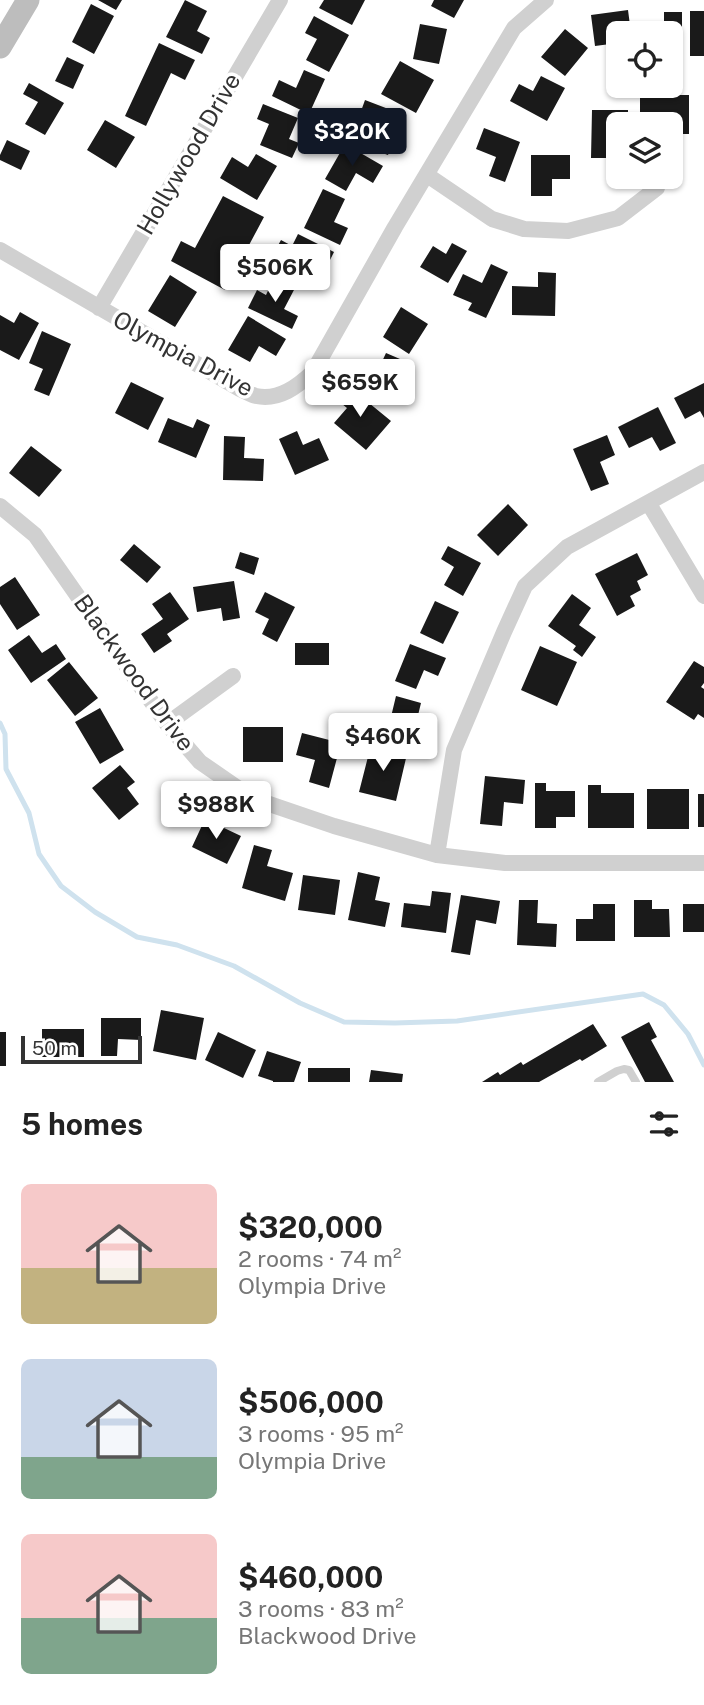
<!DOCTYPE html>
<html lang="en">
<head>
<meta charset="utf-8">
<style>
	:root { --surface:#fff; --page:#f6f6f6; --text:#222; --muted:#767676; --accent:#111827 }
	body { margin:0; font-family:"Public Sans",sans-serif; background:var(--page); color:var(--text); height:100vh; display:flex; flex-direction:column; font-size:26px; white-space:nowrap }
	* { box-sizing:border-box; margin:0 }
	p { font-size:23px; color:var(--muted) }
	.icon { flex:none; width:38px; height:38px; fill:none; stroke:currentColor; stroke-width:2; stroke-linecap:round; stroke-linejoin:round }
	.map { position:relative; height:1082px; overflow:hidden }
	.sheet { display:flex; flex-direction:column; background:var(--surface); flex:1 }
	.sheet>* { flex:none }
	.tools { position:absolute; left:606px; top:21px; display:grid; gap:14px }
	.tools a { display:grid; place-items:center; width:77px; height:77px; border-radius:10px; background:var(--surface); box-shadow:0 2px 5px #0004; font-size:35px }
	.scale { position:absolute; left:21px; bottom:18px; width:121px; box-sizing:border-box; padding-left:7px; border:4px solid #333; border-top:0; font-size:19px; line-height:24px; white-space:nowrap; color:#333; -webkit-text-stroke:5px #fff; paint-order:stroke }
	.price { position:absolute; translate:-50% -60px; padding:0 16px; border-radius:7px; background:#fff; color:#222; font-size:23px; line-height:46px; filter:drop-shadow(0 2px 4px #0008) }
	.price::after { content:''; position:absolute; left:50%; top:42px; width:21px; height:16px; margin-left:-10px; background:inherit; clip-path:polygon(0 0,100% 0,50% 100%) }
	.price.active { background:var(--accent); color:#fff }
	ul { padding:0; list-style:none }
	li { display:flex; align-items:center; gap:21px; height:175px; padding:0 21px }
	li span { display:grid; place-items:center; flex:none; width:196px; height:140px; border-radius:10px; color:#555 }
	li>.icon { margin-inline-start:auto }
	span .icon { width:84px; height:84px; fill:#fffc; stroke-width:1 }
	li b { font-size:30px }
	h2 { display:flex; justify-content:space-between; align-items:center; height:84px; padding:0 21px; font-size:30px }
	.map>svg:first-child { display:block }
	.lines { fill:none; stroke-linecap:round; stroke-linejoin:round }
	.stream { stroke:#cfe2ee; stroke-width:5 }
	.building { fill:#1a1a1a }
	.lane { stroke:#d0d0d0; stroke-width:8 }
	.street { stroke:#d0d0d0; stroke-width:16 }
	.secondary { stroke:#bdbdbd; stroke-width:23 }
	.labels { text-anchor:middle; stroke-width:7; stroke-linejoin:round; paint-order:stroke }
	.street-label { font-size:24px; fill:#333; stroke:#fff }
</style>
</head>
<body>
<div class="map">
<svg width="704" height="1082" viewBox="0 0 704 1082">
	<rect width="100%" height="100%" fill="#fff"/>
	<g class="lines">
		<!-- stream -->
		<path class="stream" d="M0 723 5 734 6 769 29 813 39 854 61 886 95 912 137 937 177 945 234 966 300 1003 344 1022 395 1023 457 1021 643 994 664 1005 688 1034 704 1065"/>
	</g>
	<!-- building -->
	<path class="building" d="M98 0H122L116 10Z
		M185 0 207 11 197 31 210 38 202 54 166 37Z
		M324 0H365L352 25 319 8Z
		M434 0H464L454 18 431 6Z
		M91 4 114 16 94 54 72 42Z
		M628 10 631 33H618V43L595 46 591 15Z
		M690 11H704V56H690Z
		M664 12H682V48H670V33H644V26H664Z
		M314 16 349 35 329 72 306 60 317 39 305 33Z
		M420 24 447 29 439 64 413 59Z
		M565 29 588 48 565 76 541 57Z
		M159 43 195 60 185 80 171 73 146 126 125 116Z
		M67 57 84 65 73 89 55 81Z
		M400 61 434 80 416 113 381 94Z
		M304 70 325 79 309 114 272 96 279 80 296 88Z
		M541 76 565 88 547 121 510 101 519 84 533 91Z
		M29 83 64 103 45 135 25 124 38 102 23 94Z
		M640 89H669V95H689V134H671V117L640 118Z
		M365 100 391 110 382 135 394 139 388 155 350 142Z
		M263 104 298 118 289 139 299 143 292 158 260 145 269 124 257 119Z
		M592 110H628V124H618V139H609V158H591Z
		M105 120 135 137 116 168 87 150Z
		M484 128 520 142 505 182 489 176 496 157 476 149Z
		M7 140 30 151 21 170 0 160V155Z
		M345 144 383 166 373 183 356 173 346 191 325 179Z
		M256 154 277 166 257 200 220 178 232 157 248 167Z
		M531 155H570V179H552V196H531Z
		M323 189 345 199 334 222 348 228 340 245 304 228Z
		M223 196 264 217 225 290 171 261 181 241 195 248Z
		M298 234 334 252 326 268 310 260 301 279 269 262 281 240 292 246Z
		M452 243 467 251 448 283 420 267 433 246 446 254Z
		M491 264 508 272 486 318 468 310 472 303 453 295 463 274 482 283Z
		M538 272 556 273 555 316 512 315V286L538 287Z
		M170 275 197 292 175 327 148 311Z
		M274 278 295 288 284 309 298 316 292 329 248 308 257 290 266 295Z
		M401 307 428 324 409 354 383 337Z
		M20 312 39 323 19 360 0 350V315L14 323Z
		M248 316 286 339 276 356 259 346 250 362 228 350Z
		M42 331 71 344 49 396 34 390 43 369 29 363Z
		M386 353 407 362 391 397 349 378 358 359 379 368Z
		M131 382 164 398 148 430 115 413Z
		M704 383V418L700 411 685 419 674 398Z
		M347 385 391 421 366 450 334 423 347 408 336 399Z
		M658 407 676 443 660 451 652 437 629 448 618 427Z
		M168 418 193 428 197 419 210 425 196 458 158 442Z
		M297 431 303 445 319 438 329 460 295 475 279 439Z
		M607 435 615 455 600 462 609 484 591 491 573 449Z
		M224 436 245 437 244 458 264 459 263 481 223 480Z
		M31 446 62 470 39 497 9 473Z
		M508 504 528 525 498 556 477 535Z
		M134 544 161 567 147 583 120 560Z
		M448 546 481 563 463 596 444 585 454 567 441 559Z
		M240 552 259 558 254 575 235 568Z
		M637 553 648 575 637 581 641 590 630 596 635 606 617 616 595 574Z
		M15 577 40 615 17 630 0 604V587Z
		M234 581 240 618 223 621 221 608 197 612 193 587Z
		M170 592 189 619 167 634 172 641 154 653 141 634 163 619 152 604Z
		M265 592 295 607 277 642 262 634 269 619 255 612Z
		M572 594 591 608 579 625 596 637 582 657 573 650 576 646 548 626Z
		M435 601 459 612 443 644 420 633Z
		M29 635 42 653 56 644 66 659 31 683 8 650Z
		M295 643H329V665H295Z
		M410 644 446 658 438 676 424 670 416 689 395 681Z
		M540 646 577 662 557 706 521 690Z
		M694 661 704 667V683L701 687 704 689V718L698 714 694 720 666 702Z
		M69 662 98 698 75 716 47 680Z
		M396 696 421 703 410 748 375 739 381 719 390 721Z
		M100 708 124 750 100 764 75 722Z
		M243 727H283V762H243Z
		M302 733 341 743 329 788 309 782 315 760 296 755Z
		M371 745 407 754 396 801 359 792Z
		M120 765 135 782 127 788 139 804 119 820 92 788Z
		M485 776 525 780 523 804 504 802 502 826 480 824Z
		M535 783H546V791H575V817H556V828H535Z
		M588 785H601V793H634V828H588Z
		M647 789H689V829H647Z
		M698 794H704V827H698Z
		M205 819 241 836 227 864 192 847Z
		M254 845 272 850 267 866 293 873 285 901 242 888Z
		M358 872 380 877 375 900 390 903 385 927 348 920Z
		M303 875 340 880 335 915 298 910Z
		M432 891 451 893 446 933 401 927 404 903 430 906Z
		M461 895 500 901 496 924 476 920 470 955 451 952Z
		M519 900H538L537 923 557 924 556 947 517 945Z
		M634 900H652V909H669L670 937H634Z
		M593 904H615V941H576V919H593Z
		M683 904H704V932H683Z
		M161 1010 204 1018 196 1060 153 1051Z
		M101 1018H141V1040L118 1039 117 1056H101Z
		M649 1022 657 1037 651 1040 674 1082H645L621 1037Z
		M593 1024 607 1046 582 1061 580 1059 539 1082H482L498 1072 500 1075 521 1062 523 1065Z
		M42 1029H84V1057H42Z
		M0 1032H6V1066H0Z
		M218 1032 256 1050 243 1078 205 1060Z
		M267 1051 301 1062 294 1082H273V1081L258 1076Z
		M308 1068H350V1082H308Z
		M371 1070 403 1074 402 1082H369Z"/>
	<g class="lines">
		<!-- lane -->
		<path class="lane" d="M598 1082 617 1071 624 1069 629 1070 636 1082"/>
		<!-- street -->
		<path class="street" d="M427 175 492 219 524 229 568 231 618 218 657 188
			M0 250 240 389C245 391 251 395 256 396 279 401 298 386 313 372L395 227 514 28 546 0
			M99 308 280 0
			M649 504 704 596
			M0 506 35 535 167 724 200 762 252 798 334 826 437 855 505 863H704
			M167 724 233 676
			M437 855 454 750 504 632 525 586 567 547 704 472"/>
		<!-- secondary -->
		<path class="secondary" d="M0 47 28 0"/>
	</g>
	<g class="labels">
		<!-- street labels -->
		<g class="street-label">
			<text transform="translate(189 154) rotate(-60)" y="8">Hollywood Drive</text>
			<text transform="translate(183 354) rotate(28)" y="8">Olympia Drive</text>
			<text transform="translate(134 673) rotate(54)" y="8">Blackwood Drive</text>
		</g>
	</g>
</svg>
<div class="tools">
<a><svg class="icon" aria-label="locate" viewBox="0 0 24 24"><circle cx="12" cy="12" r="6"/><path d="M12 2v4M12 18v4M2 12h4M18 12h4"/></svg></a>
<a><svg class="icon" aria-label="layers" viewBox="0 0 24 24"><path d="M12 4l9 5-9 5-9-5zM3 14l9 5 9-5"/></svg></a>
</div>
<div class="scale">50 m</div>
<b class="price active" style="left:352px;top:168px">$320K</b>
<b class="price" style="left:275px;top:304px">$506K</b>
<b class="price" style="left:360px;top:419px">$659K</b>
<b class="price" style="left:383px;top:773px">$460K</b>
<b class="price" style="left:216px;top:841px">$988K</b>
</div>
<section class="sheet">
<h2>5 homes<svg class="icon" aria-label="filters" viewBox="0 0 24 24"><path d="M4 7h16M4 17h16"/><circle cx="9" cy="7" r="2"/><circle cx="15" cy="17" r="2"/></svg></h2>
<ul>
<li><span style="background:linear-gradient(#f6c9c9 60%,#c2b280 0)"><svg class="icon" aria-label="home" viewBox="0 0 24 24"><path d="M3 11l9-7 9 7M6 9v11h12V9"/></svg></span><div><b>$320,000</b><p>2 rooms · 74 m²</p><p>Olympia Drive</p></div></li>
<li><span style="background:linear-gradient(#c9d6e8 70%,#7fa58c 0)"><svg class="icon" aria-label="home" viewBox="0 0 24 24"><path d="M3 11l9-7 9 7M6 9v11h12V9"/></svg></span><div><b>$506,000</b><p>3 rooms · 95 m²</p><p>Olympia Drive</p></div></li>
<li><span style="background:linear-gradient(#f6c9c9 60%,#7fa58c 0)"><svg class="icon" aria-label="home" viewBox="0 0 24 24"><path d="M3 11l9-7 9 7M6 9v11h12V9"/></svg></span><div><b>$460,000</b><p>3 rooms · 83 m²</p><p>Blackwood Drive</p></div></li>
</ul>
</section>
</body>
</html>
